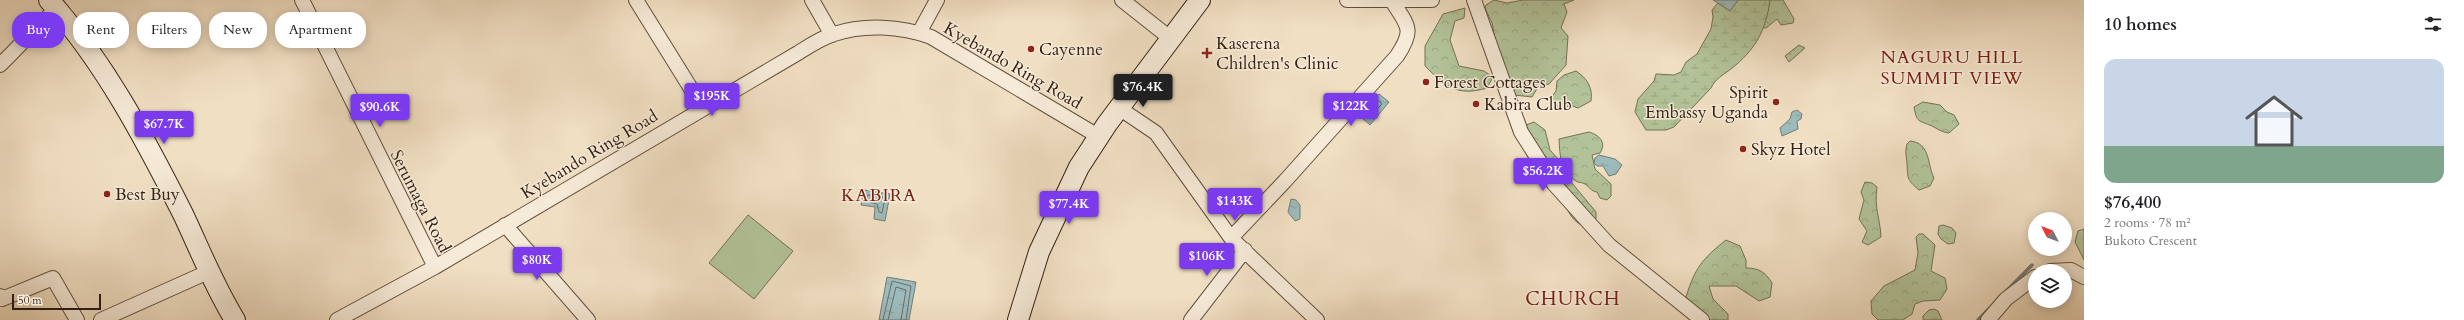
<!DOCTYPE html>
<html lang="en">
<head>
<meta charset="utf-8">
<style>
	:root { --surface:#fff; --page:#f6f6f6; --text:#202124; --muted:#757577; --line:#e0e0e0; --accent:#7c3aed }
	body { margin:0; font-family:Cardo,serif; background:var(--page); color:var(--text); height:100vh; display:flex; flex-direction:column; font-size:15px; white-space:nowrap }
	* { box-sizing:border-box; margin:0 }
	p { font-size:13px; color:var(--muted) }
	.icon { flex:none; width:22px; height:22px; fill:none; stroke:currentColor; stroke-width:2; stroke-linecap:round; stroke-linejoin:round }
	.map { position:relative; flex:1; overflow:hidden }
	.details { display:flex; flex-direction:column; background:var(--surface); width:380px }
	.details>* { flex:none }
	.guide { position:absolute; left:12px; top:12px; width:380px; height:36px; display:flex; gap:8px }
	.needle { width:26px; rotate:312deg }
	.fabs { position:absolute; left:2028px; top:212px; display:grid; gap:8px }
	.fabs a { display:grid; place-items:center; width:44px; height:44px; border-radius:50%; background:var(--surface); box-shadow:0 2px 10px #0003; font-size:20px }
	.scale { position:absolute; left:12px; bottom:10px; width:89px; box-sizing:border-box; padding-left:4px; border:2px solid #332012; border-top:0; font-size:11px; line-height:14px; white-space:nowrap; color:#332012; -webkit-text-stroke:3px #f6ead8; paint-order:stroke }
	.price { position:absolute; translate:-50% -34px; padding:0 9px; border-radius:4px; background:var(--accent); color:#fff; font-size:13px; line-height:26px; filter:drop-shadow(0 1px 2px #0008) }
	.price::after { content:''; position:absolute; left:50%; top:24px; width:12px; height:9px; margin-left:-6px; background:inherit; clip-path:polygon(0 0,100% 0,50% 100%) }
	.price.selected { background:#222; color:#fff }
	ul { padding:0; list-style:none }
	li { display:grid; align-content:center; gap:8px; height:212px; padding:0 20px }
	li+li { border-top:1px solid var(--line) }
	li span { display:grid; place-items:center; height:124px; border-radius:12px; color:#555 }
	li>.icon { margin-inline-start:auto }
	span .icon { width:72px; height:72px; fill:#fffc; stroke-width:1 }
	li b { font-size:17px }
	h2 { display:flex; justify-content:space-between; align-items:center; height:48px; padding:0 20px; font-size:17px }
	.pill { padding:0 14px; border-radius:16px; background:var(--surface); box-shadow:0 2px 10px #0003; font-size:14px; line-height:36px }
	.pill.selected { background:var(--accent); color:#fff }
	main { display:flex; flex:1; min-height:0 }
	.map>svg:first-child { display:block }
	.grass { fill:url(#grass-dots); stroke:#737256 }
	.forest { fill:url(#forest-crowns); stroke:#737256 }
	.wetland { fill:url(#wetland-marsh); stroke:#737256 }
	.pitch { fill:#b3c399; stroke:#737256 }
	.water { fill:url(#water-ripples); stroke:#737d78 }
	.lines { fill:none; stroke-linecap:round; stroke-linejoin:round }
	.shore { stroke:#686e67; stroke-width:1 }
	.stream { stroke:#737d78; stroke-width:3.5 }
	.minor-casing { stroke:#62503e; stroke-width:16 }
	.secondary-casing { stroke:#332012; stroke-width:22 }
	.minor { stroke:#f6ead8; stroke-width:14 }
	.secondary { stroke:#f6ead8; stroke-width:20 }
	.poi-dot { fill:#8f2418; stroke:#f6ead8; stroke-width:1.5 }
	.labels { text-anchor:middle; stroke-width:3; stroke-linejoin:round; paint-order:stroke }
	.poi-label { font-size:17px; fill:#332012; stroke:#f6ead8; text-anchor:start }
	.street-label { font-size:17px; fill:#332012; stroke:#f6ead8 }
	.neighbourhood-label { font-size:18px; letter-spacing:1px; fill:#7a1f14; stroke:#f6ead8 }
	.quarter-label { font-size:19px; letter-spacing:1px; fill:#7a1f14; stroke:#f6ead8 }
</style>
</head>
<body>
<main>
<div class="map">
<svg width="2084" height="320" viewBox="0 0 2084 320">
	<defs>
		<pattern id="grass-dots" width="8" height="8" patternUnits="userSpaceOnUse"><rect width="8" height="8" fill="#b3c399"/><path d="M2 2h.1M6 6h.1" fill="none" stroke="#9aa783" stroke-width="1.8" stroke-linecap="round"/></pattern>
		<pattern id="forest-crowns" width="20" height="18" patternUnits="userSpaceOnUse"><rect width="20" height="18" fill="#b3c399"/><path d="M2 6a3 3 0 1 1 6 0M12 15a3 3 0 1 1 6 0" fill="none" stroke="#9aa783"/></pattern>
		<pattern id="wetland-marsh" width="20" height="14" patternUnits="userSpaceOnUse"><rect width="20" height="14" fill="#b3c399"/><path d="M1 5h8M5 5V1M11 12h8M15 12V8" fill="none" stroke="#9aa783"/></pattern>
		<pattern id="water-ripples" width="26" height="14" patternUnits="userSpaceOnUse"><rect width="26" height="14" fill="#9dbbbc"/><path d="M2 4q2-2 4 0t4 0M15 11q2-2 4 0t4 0" fill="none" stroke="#88a0a1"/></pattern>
	</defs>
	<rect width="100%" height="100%" fill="#f1dfc3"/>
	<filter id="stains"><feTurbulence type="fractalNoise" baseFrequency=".005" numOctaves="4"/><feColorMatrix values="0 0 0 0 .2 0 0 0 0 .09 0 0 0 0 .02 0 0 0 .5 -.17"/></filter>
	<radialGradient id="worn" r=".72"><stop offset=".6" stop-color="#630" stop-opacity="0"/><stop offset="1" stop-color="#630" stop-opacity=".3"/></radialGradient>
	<!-- grass -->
	<path class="grass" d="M1799 45 1805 48 1789 62 1785 56Z"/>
	<!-- forest -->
	<path class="forest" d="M1494 0 1507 3 1523 0H1574L1564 4 1567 12 1561 28 1568 36 1566 65 1549 84 1538 87 1532 97 1514 95 1502 64 1503 59 1498 53 1492 23 1485 8 1486 5Z
		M1760 0H1783L1794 19 1793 23 1781 25 1777 19 1766 28 1756 26Z
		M1465 8 1464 18 1455 21 1450 40 1459 66 1484 71 1493 77 1487 88C1457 97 1445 86 1425 66V46L1443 14Z
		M1576 71C1587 78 1593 88 1591 101L1578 108 1570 105 1563 109 1555 105 1551 98 1556 91 1557 81 1564 75Z
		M1923 102 1940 105 1947 112 1954 115 1959 124 1949 133C1941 132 1938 129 1932 126 1918 120 1917 123 1914 107Z
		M1534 122 1545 130 1550 150 1559 160 1567 177 1596 212V219L1585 227C1572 221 1570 214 1563 202 1559 194 1550 189 1543 182 1526 165 1525 148 1526 125Z
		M1589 132C1599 135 1607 142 1600 153L1592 155 1595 169 1611 184V196L1607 200 1600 198 1597 192C1590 191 1590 187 1585 184 1582 182 1578 183 1576 181 1560 171 1560 156 1559 139Z
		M1910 141C1931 143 1927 165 1934 178L1930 186 1919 190C1906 179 1908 178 1907 163 1906 155 1905 151 1907 144Z
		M1865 182 1872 183 1877 187C1874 209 1880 217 1881 237L1868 245 1862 242 1867 231 1859 219 1864 200 1861 192Z
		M1943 225 1952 228 1956 233 1954 243 1948 244 1941 239 1938 234 1939 226Z
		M2084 229V260L2075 242 2078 231Z
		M1919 234H1923L1935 245 1931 271 1945 278 1947 289 1940 300 1923 301 1915 304 1912 314 1903 320H1878L1872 314 1871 301 1884 286 1915 270 1918 253 1916 237Z
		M1726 240 1740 246 1746 260V268C1759 268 1765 272 1772 283L1770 297 1759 301 1736 286H1709L1713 299 1728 314V320H1708L1686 297C1695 268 1702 259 1726 240Z
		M1934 309 1938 311 1942 320H1923V316L1929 310Z"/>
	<!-- wetland -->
	<path class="wetland" d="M1738 0H1770C1766 31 1755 50 1731 69 1723 75 1715 79 1711 88L1674 127 1666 130H1646L1635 112 1638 99 1654 81 1656 74 1674 75 1681 72 1686 62 1697 54 1711 29 1713 17 1712 10 1718 3 1730 11Z"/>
	<!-- pitch -->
	<path class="pitch" d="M748 215 793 251 754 299 709 263Z"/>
	<!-- water -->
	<path class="water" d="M1713 0H1738L1730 11Z
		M1379 94 1389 102 1370 125 1361 117Z
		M1797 110 1802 114 1801 119 1797 121 1798 129 1782 136 1780 128 1790 119 1792 112Z
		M1599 155 1615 159 1622 165 1616 174 1609 176 1603 166H1597L1594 163 1595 158Z
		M864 190 890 194 885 221 874 219 875 207 861 205Z
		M1291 199 1296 200 1300 205V219L1295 221 1288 212Z
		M887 277 916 282 909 320H879Z"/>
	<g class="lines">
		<!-- shore -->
		<path class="shore" d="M1379 101 1382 104 1368 118 1367 115Z
			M868 195 885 198 882 213 879 212 877 204 866 201Z
			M883 320 892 281 911 286 906 320
			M888 320 896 287 906 290 901 320"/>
		<!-- stream -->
		<path class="stream" d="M1978 320 2032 265"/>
		<!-- minor casing -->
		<g class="minor-casing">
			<path id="minor" d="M302 0 435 267
				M636 0 703 108
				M812 0 832 35
				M1122 0 1170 38
				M1347 0H1432
				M1474 0 1521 132 1554 184 1609 245 1702 320
				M919 33 937 0
				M0 65C20 46 36 26 57 9
				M1119 108 1156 133 1231 238 1317 320
				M505 225 588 320
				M1231 238 1285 181 1397 56C1415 29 1408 26 1392 1
				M2050 271 2071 270 2084 277
				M0 296 2 299 53 278 77 320
				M101 320 208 272
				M337 320 435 267 798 53C809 46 821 38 834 34 864 24 901 26 931 37L1098 136
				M1191 320 1245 250
				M1988 320 2006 299 2035 277"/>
		</g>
		<!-- secondary casing -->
		<g class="secondary-casing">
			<path id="secondary" d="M49 0C105 63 145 139 183 214 200 250 214 286 235 320
				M1018 320 1039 252 1079 167 1107 124 1200 0"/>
		</g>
		<!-- minor -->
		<use href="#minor" class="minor"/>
		<!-- secondary -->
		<use href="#secondary" class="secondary"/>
	</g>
	<!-- markers -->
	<g class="poi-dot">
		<circle cx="1031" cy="49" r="4"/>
		<path d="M1205 47h4v4h4v4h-4v4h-4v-4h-4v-4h4z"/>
		<circle cx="1426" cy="82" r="4"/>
		<circle cx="1776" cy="102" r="4"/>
		<circle cx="1476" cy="104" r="4"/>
		<circle cx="1743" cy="149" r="4"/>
		<circle cx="107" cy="194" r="4"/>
	</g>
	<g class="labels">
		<!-- poi labels -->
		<g class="poi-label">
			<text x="1216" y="49">Kaserena<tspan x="1216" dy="20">Children's Clinic</tspan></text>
			<text x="1039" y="55">Cayenne</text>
			<text x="1434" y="88">Forest Cottages</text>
			<text x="1768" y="98" text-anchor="end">Spirit<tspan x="1768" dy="20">Embassy Uganda</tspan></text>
			<text x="1484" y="110">Kabira Club</text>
			<text x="1751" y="155">Skyz Hotel</text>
			<text x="115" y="200">Best Buy</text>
		</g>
		<!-- street labels -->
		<g class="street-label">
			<text transform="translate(1013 65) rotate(30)" y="6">Kyebando Ring Road</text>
			<text transform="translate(589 154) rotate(-31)" y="6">Kyebando Ring Road</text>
			<text transform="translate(421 201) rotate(63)" y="6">Serumaga Road</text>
		</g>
		<!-- neighbourhood labels -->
		<g class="neighbourhood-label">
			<text x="1952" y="63">NAGURU HILL<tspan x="1952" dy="21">SUMMIT VIEW</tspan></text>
			<text x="879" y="201">KABIRA</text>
		</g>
		<!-- quarter labels -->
		<g class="quarter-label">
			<text x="1573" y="305">CHURCH</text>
		</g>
	</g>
	<rect width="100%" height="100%" filter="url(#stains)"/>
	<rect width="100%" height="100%" fill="url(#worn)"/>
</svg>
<div class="fabs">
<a><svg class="needle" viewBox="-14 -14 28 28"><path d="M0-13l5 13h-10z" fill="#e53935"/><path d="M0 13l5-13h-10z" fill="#757577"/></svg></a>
<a><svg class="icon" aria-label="layers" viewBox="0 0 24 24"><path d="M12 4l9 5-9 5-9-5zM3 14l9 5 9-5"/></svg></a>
</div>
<div class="scale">50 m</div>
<b class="price selected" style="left:1143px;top:108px">$76.4K</b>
<b class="price" style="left:712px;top:117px">$195K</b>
<b class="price" style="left:1351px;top:127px">$122K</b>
<b class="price" style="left:380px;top:128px">$90.6K</b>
<b class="price" style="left:164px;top:145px">$67.7K</b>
<b class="price" style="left:1543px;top:192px">$56.2K</b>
<b class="price" style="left:1235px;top:222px">$143K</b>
<b class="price" style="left:1069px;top:225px">$77.4K</b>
<b class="price" style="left:1207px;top:277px">$106K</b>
<b class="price" style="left:537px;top:281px">$80K</b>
<div class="guide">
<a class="pill selected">Buy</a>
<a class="pill">Rent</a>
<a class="pill">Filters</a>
<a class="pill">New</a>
<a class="pill">Apartment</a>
</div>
</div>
<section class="details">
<h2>10 homes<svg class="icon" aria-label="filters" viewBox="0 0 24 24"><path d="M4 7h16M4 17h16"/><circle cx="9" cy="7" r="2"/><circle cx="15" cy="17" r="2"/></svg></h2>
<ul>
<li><span style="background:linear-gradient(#c9d6e8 70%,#7fa58c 0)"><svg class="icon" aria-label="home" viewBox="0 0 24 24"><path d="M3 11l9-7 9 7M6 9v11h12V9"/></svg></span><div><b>$76,400</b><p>2 rooms · 78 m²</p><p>Bukoto Crescent</p></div></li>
</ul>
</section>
</main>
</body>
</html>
